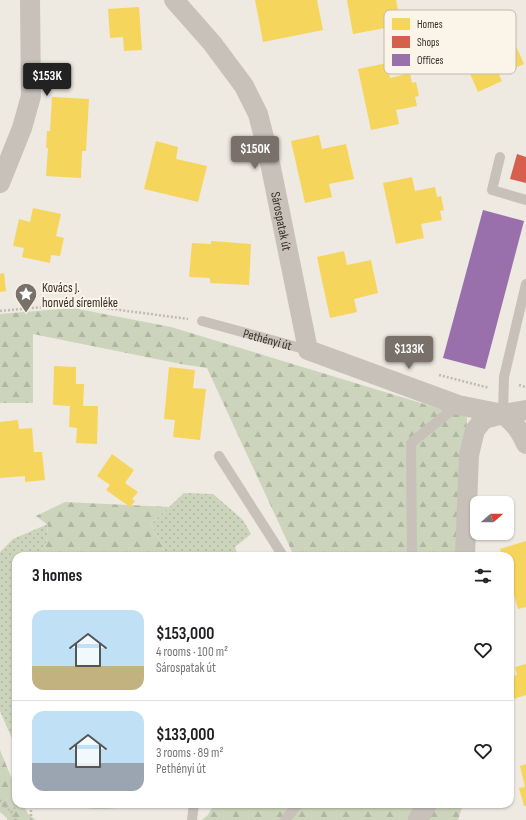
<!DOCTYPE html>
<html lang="en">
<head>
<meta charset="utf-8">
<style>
	:root { --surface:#fff; --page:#f6f6f6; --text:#202124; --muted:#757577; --line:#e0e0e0; --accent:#787069 }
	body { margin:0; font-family:"Sofia Sans Condensed",sans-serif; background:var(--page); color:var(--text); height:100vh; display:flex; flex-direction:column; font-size:15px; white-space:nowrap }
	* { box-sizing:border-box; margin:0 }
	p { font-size:13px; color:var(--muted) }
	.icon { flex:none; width:22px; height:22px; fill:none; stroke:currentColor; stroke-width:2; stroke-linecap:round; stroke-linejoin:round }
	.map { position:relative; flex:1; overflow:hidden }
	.panel { position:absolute; left:12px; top:552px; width:502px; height:256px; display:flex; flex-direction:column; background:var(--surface); border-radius:12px; box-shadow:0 1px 3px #0004 }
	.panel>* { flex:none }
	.needle { width:26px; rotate:70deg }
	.controls { position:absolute; left:470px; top:496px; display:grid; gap:8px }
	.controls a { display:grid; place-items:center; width:44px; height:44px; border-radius:8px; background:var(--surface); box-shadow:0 1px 3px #0004; font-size:20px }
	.price { position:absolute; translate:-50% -34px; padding:0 9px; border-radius:4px; background:var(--accent); color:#fff; font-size:13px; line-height:26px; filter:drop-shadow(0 1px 2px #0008) }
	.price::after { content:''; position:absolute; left:50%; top:24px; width:12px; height:9px; margin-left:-6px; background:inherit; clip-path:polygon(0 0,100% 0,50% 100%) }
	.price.current { background:#222; color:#fff }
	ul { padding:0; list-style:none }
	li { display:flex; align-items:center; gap:12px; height:100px; padding:0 20px }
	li+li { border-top:1px solid var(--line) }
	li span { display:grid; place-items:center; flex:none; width:112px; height:80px; border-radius:12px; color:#555 }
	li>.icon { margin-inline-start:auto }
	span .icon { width:48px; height:48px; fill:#fffc; stroke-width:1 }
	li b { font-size:17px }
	h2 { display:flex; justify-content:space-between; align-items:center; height:48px; padding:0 20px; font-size:17px }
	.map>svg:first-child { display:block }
	.grass { fill:url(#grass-dots) }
	.forest { fill:url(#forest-firs) }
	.homes { fill:#f6d55c }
	.shops { fill:#d6604d }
	.offices { fill:#9970ab }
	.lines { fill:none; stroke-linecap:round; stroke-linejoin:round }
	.path { stroke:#bfbab3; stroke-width:2.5; stroke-dasharray:2 2; stroke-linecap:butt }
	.service { stroke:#c7c1ba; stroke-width:10 }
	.minor { stroke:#c7c1ba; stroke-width:20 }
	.labels { text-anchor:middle; stroke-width:4; stroke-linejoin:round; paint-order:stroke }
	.street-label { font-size:13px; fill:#382f28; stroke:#faf4e9 }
	.poi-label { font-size:13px; fill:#382f28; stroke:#faf4e9; text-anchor:start }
	.key { fill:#faf4e9; stroke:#c0b9af; stroke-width:1 }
	.key-label { font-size:11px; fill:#382f28 }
</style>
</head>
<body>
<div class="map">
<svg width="526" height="820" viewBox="0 0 526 820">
	<defs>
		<pattern id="grass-dots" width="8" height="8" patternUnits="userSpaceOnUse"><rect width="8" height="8" fill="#ccd4bb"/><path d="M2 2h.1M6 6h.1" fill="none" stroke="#b0b6a1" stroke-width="1.8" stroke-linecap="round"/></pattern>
		<pattern id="forest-firs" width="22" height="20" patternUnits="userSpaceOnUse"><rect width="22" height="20" fill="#ccd4bb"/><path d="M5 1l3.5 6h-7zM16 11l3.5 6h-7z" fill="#b0b6a1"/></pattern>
	</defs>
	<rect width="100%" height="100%" fill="#eee9e1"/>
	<!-- grass -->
	<path class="grass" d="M184 493 213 494 243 520 251 534 235 547 238 556H161L164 549 151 524Z
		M48 524 45 556H16V748L0 711V552L13 539Z
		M70 804H165V805C158 805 150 805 143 805 121 807 91 813 70 804Z"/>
	<!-- forest -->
	<path class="forest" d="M73 308 171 327 467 417 459 556H294L207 368 181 364 33 334V403H0V314Z
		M65 502 169 507 151 524 164 549 161 556H45L48 525 36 516Z
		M0 750 16 789V804H23L28 814 36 820H7V818L0 812Z
		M214 804H463L458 820H202L208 815Z"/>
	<!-- homes -->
	<path class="homes" d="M255 0H317L323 30 263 42Z
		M347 0H396L401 25 353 34Z
		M139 7 142 50 124 51 123 37 110 38 108 9Z
		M511 35 524 64 499 75 502 81 478 92 464 60 486 50 484 46Z
		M387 63 390 78 410 73 412 83 416 82 419 96 415 97 417 106 396 110 399 124 371 130 358 69Z
		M52 97 89 99 86 151H82L81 178 46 176 48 148H46L47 131H50Z
		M319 135 322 149 346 144 354 179 329 184 332 197 305 203 291 141Z
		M156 141 178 147 176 159 207 166 198 202 144 189Z
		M412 177 415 191 435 187 437 197 441 196 444 210 440 211 442 220 421 224 424 238 396 244 383 183Z
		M33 208 61 214 56 236 64 238 60 256 51 255 50 263 22 257 24 248 13 246 19 219 30 222Z
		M211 241 251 244 249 285 210 283V278L189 277 192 243 211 244Z
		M344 251 347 265 371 260 378 293 354 299 357 312 330 318 317 257Z
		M4 273 6 291 0 292V274Z
		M54 366 76 367V384H84L83 406H98L97 444 76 443 77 428 69 427 70 406 53 405Z
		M169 367 195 370 193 388 206 389 200 440 173 437 175 420 164 419Z
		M18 420 19 429 32 428 34 452H42L45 480 25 482V476L0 478V422Z
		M112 454 134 470 125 483 138 492 132 499 135 501 130 507 106 490 110 485 97 476Z
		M526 541V607L518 609 510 582V556H502L500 549Z
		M526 664V695L510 700V677L517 675 515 667Z
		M526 764V806H524L519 788 525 787 520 766Z"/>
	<!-- shops -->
	<path class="shops" d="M517 154 526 157V183L510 179Z"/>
	<!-- offices -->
	<path class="offices" d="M483 210 524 221 485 369 443 358Z"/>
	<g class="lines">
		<!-- path -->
		<path class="path" d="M0 311 75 304 188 319
			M439 375 489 388
			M519 385 526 387
			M0 800 11 812 16 820
			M11 812 18 804
			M31 820V804"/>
		<!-- service -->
		<g class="service">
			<path d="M500 157 492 190 526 200"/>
			<path id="s1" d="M202 321 308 350"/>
			<path d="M503 414 504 377 526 284"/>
			<path d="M219 456 283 556"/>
			<path d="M412 556 411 443 458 405"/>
			<path d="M192 820 194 804"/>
			<path d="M285 820 298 804"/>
		</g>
		<!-- minor -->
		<g class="minor">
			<path id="s2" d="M174 0 212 43 244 86 258 114 268 153 308 350 458 405 503 414 526 410"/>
			<path d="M0 183 22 128 31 96 30 0"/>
			<path d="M503 414C515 424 520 430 526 444"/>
			<path d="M465 556 469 455 475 430 484 419 503 414"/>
			<path d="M418 820 427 804"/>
		</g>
	</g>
	<!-- icons -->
	<defs>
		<g id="sight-pin" transform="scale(1.15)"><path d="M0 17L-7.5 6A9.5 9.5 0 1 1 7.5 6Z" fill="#787069" stroke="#faf4e9"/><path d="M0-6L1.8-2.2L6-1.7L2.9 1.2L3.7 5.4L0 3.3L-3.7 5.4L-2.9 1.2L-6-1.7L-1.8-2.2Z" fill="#fff"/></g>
	</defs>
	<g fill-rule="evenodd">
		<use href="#sight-pin" x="26" y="294"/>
	</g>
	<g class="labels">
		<!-- street labels -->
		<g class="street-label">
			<text dy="5" stroke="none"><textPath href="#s2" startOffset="252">Sárospatak út</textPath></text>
			<text dy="5" stroke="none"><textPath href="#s1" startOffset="68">Pethényi út</textPath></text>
		</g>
		<!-- poi labels -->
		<g class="poi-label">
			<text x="42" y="292">Kovács J.<tspan x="42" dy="15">honvéd síremléke</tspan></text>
		</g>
	</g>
	<!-- legend -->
	<rect x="384" y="10" width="132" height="64" rx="6" class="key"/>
	<rect x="392" y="18" width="18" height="12" fill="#f6d55c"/>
	<rect x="392" y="36" width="18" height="12" fill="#d6604d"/>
	<rect x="392" y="54" width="18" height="12" fill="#9970ab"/>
	<g class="key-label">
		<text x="417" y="28">Homes</text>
		<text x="417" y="46">Shops</text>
		<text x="417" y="64">Offices</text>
	</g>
</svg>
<div class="controls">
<a><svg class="needle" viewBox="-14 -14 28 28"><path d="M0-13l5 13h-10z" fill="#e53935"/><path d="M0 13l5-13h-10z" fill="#757577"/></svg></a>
</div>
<b class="price current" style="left:47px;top:97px">$153K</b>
<b class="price" style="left:255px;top:170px">$150K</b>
<b class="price" style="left:409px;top:370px">$133K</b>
<section class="panel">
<h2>3 homes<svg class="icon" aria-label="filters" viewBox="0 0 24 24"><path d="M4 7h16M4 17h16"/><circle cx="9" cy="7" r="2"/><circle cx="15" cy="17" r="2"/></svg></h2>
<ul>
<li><span style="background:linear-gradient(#bfe0f5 70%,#c2b280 0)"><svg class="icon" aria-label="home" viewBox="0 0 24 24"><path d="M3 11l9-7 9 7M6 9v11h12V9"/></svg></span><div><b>$153,000</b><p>4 rooms · 100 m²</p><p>Sárospatak út</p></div><svg class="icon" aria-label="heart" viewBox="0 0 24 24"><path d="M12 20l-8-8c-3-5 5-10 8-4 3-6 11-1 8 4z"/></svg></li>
<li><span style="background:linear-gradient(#bfe0f5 65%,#9aa5b1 0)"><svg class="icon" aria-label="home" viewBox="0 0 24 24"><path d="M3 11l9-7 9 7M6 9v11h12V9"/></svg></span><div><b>$133,000</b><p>3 rooms · 89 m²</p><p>Pethényi út</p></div><svg class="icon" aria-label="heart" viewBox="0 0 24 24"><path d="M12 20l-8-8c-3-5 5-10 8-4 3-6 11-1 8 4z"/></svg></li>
</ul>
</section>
</div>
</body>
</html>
